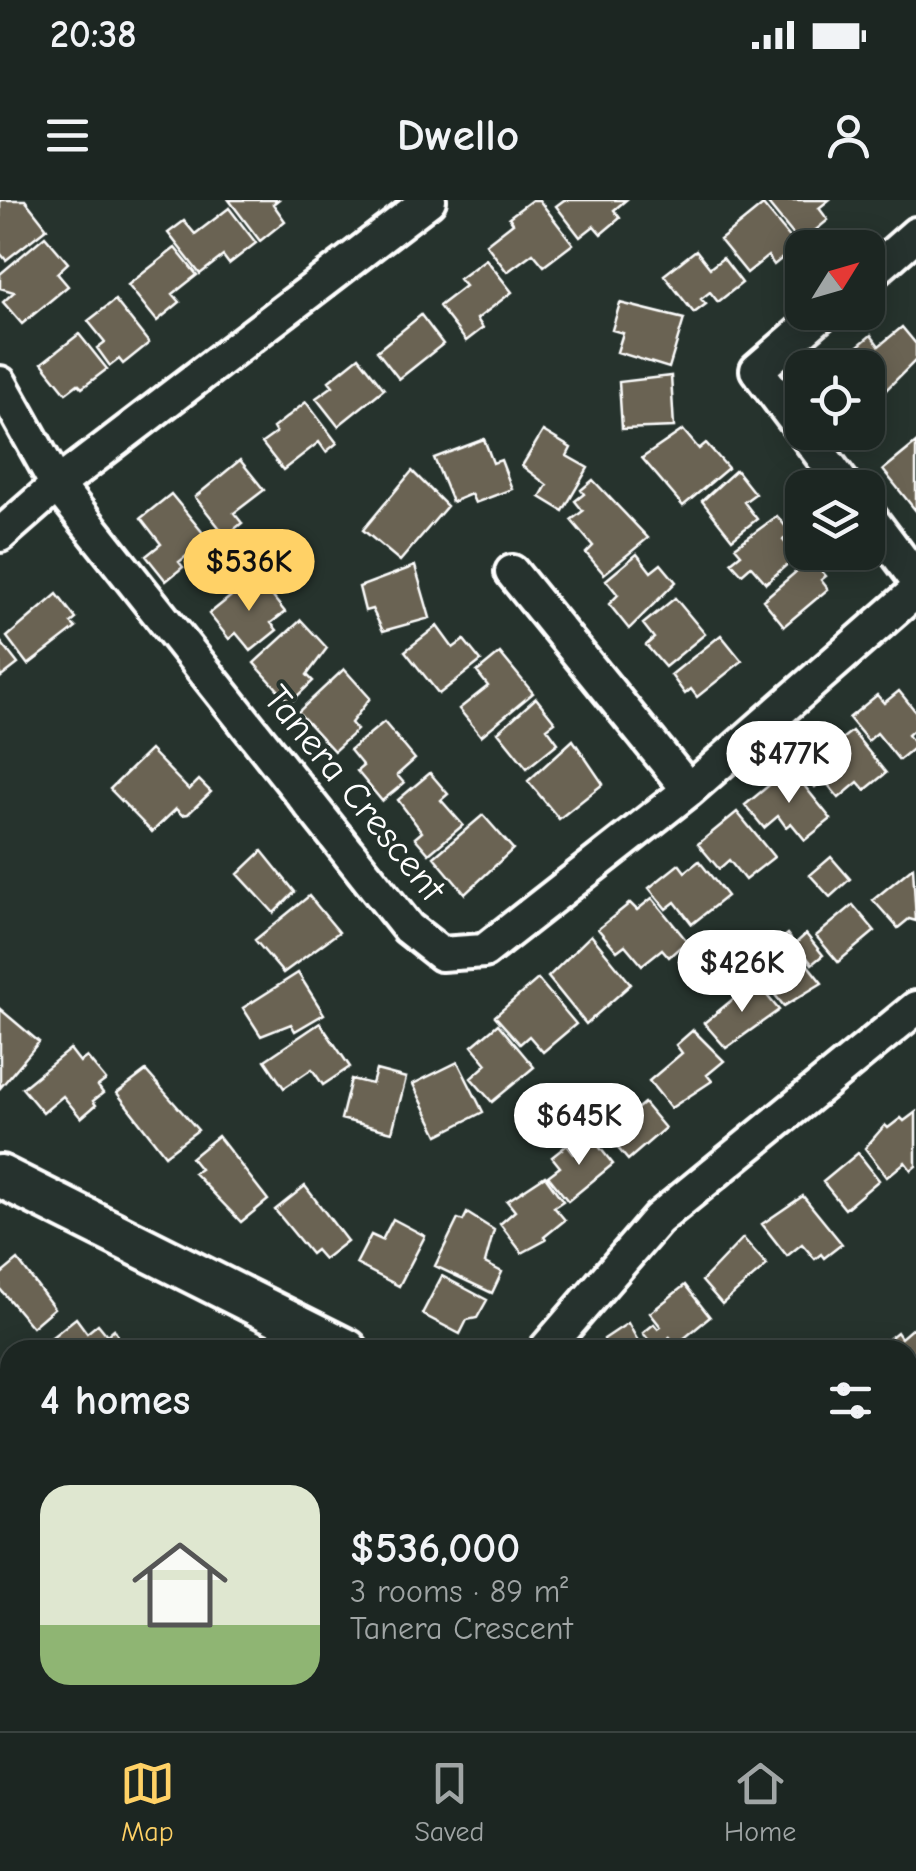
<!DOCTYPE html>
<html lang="en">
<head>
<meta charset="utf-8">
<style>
	:root { --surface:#1c2622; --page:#29322f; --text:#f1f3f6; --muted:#a0a5a5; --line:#3a4340; --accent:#ffd166 }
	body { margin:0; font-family:"Comic Neue",sans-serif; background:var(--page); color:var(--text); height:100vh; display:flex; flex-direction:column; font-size:38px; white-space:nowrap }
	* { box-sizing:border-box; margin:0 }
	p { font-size:32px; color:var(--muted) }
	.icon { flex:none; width:55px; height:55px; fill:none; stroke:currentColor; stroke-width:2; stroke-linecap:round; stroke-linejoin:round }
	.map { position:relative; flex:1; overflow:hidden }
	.details { position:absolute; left:0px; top:1140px; width:918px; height:392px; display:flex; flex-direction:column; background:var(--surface); border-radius:30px 30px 0 0; box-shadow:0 5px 25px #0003,0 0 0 2px var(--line) }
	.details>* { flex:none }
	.needle { width:65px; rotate:53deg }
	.fabs { position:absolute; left:785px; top:30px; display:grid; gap:20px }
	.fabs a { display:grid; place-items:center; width:100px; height:100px; border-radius:20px; background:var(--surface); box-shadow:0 5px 25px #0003,0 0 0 2px var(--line); font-size:50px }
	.price { position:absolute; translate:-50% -85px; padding:0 22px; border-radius:35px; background:#fff; color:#222; font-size:32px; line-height:65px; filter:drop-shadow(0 2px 5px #0008) }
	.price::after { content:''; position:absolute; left:50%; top:60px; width:30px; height:22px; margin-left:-15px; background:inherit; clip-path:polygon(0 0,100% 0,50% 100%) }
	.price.active { background:var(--accent); color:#111 }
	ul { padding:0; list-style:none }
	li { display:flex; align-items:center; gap:30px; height:250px; padding:0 40px }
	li+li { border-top:2px solid var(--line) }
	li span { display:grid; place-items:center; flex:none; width:280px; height:200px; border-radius:30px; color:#555 }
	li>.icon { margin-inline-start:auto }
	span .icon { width:120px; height:120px; fill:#fffc; stroke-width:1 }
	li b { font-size:42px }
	h2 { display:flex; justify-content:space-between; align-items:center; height:120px; padding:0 40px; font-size:42px }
	.status { display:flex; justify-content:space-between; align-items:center; height:70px; padding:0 50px; background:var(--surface); direction:ltr }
	.status svg { height:28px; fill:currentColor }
	header { display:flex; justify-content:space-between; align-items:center; height:130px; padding:0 40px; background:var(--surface); font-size:45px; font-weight:700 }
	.dock { display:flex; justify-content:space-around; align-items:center; height:140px; border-top:2px solid var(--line); background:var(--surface); font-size:28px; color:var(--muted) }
	.dock a { display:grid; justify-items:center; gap:5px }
	.dock .active { color:var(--accent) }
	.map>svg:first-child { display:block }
	.building { fill:#6a6452; stroke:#fff; stroke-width:2.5 }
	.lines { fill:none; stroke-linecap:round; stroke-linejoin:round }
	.minor-casing { stroke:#fff; stroke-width:40 }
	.major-casing { stroke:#fff; stroke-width:48 }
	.minor { stroke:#26332d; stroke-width:32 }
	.major { stroke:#26332d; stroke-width:40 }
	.labels { text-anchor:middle; stroke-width:8; stroke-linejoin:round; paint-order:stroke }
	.street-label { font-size:38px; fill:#fff; stroke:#26332d }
</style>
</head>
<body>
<div class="status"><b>20:38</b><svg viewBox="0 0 49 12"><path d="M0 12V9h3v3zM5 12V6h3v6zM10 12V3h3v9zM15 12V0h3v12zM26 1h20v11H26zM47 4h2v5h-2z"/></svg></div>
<header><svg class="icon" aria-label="menu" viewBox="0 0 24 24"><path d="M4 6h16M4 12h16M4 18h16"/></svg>Dwello<svg class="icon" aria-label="person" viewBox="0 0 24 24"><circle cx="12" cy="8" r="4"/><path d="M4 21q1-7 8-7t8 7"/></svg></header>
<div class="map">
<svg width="916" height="1531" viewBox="0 0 916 1531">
	<rect width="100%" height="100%" fill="#26332d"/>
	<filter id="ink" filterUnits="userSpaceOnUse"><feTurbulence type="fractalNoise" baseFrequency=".01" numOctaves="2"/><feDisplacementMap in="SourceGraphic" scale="20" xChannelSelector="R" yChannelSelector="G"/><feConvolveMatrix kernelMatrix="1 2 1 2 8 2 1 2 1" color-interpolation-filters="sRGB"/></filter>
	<g filter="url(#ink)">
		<!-- building -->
		<path class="building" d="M0 0H25L47 28 6 60 0 53Z
			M229 0H278L273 4 285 21 260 41Z
			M532 0H539L573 44 544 66 533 53 507 72 486 44 513 23 509 17Z
			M564 0H626L614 10 620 18 601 34 594 26 580 37 556 6Z
			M765 0H829L819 8 828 20 800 43Z
			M763 5 797 46 774 65 768 56 747 73 720 40Z
			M229 8 256 43 229 64 223 56 200 74 168 33 184 21 195 34Z
			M45 36 68 63 57 73 68 86 22 124 3 102 14 92 0 88V74Z
			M175 48 197 75 173 94 180 102 157 121 128 85Z
			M696 50 710 68 723 58 742 83 718 102 710 92 701 99 706 104 694 113 664 75Z
			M486 59 512 92 477 119 483 128 466 141 439 106 465 86 459 79Z
			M115 100 149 143 123 164 119 159 110 166 97 148 105 142 88 121Z
			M620 103 684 119 669 168 617 152 623 133 612 130Z
			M421 115 443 144 399 179 377 151Z
			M902 127 916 144V160L885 191 852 151 871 135 879 146Z
			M79 134 107 169 82 188 78 184 66 193 42 163Z
			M359 157 384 189 338 226 316 198 333 186 329 181Z
			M671 176 674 227 622 229 619 182Z
			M868 182 884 201 868 214Z
			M306 202 337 243 326 252 319 242 283 270 262 243 276 233 273 228Z
			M683 230 699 249 706 243 728 268 683 306 642 258Z
			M543 231 571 248 567 256 588 268 563 311 540 297 547 285 522 266Z
			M484 239 493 263 501 260 512 289 475 303 471 294 452 302 434 258Z
			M916 243V311L883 270Z
			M240 260 264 290 234 313 242 323 226 336 195 297Z
			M736 270 755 294 744 302 757 319 732 339 702 301Z
			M412 271 447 306 400 361 363 330Z
			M593 280 648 338 604 374 586 353 593 346 571 320 583 311 575 301 584 294 581 290Z
			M171 294 208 339 179 362 183 367 166 381 146 356 161 344 141 318Z
			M777 316 791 333 783 340 797 356 766 383 751 366 742 374 731 362 741 354 735 347Z
			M637 354 651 372 661 364 676 382 629 429 609 404 618 395 606 380Z
			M811 359 826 376 821 380 828 389 784 426 763 400Z
			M415 366 430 418 383 431 372 409 365 411 359 387Z
			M256 376 285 412 271 423 277 430 251 451 236 433 229 439 209 414Z
			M57 394 76 419 71 423 76 428 28 465 7 437Z
			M675 398 705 434 665 467 646 445 654 438 643 424Z
			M301 420 327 448 307 475 313 481 290 503 254 463Z
			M437 426 453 448 464 440 481 461 439 494 405 451Z
			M721 435 742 461 697 497 691 489 685 494 671 475Z
			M0 441 18 464 0 478Z
			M500 453 533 493 481 536 459 509 488 486 477 472Z
			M344 469 370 498 351 523 357 530 334 551 298 512Z
			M899 491 916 512V528L908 535 916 546 899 560 877 533 868 541 849 518 877 495 884 503Z
			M536 498 555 522 547 528 558 543 527 568 498 532Z
			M384 522 415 559 397 575 404 583 382 601 357 571 363 566 350 550Z
			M852 531 886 573 865 590 858 582 839 598 824 580 815 587 796 563 828 537 834 545Z
			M573 540 603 584 559 619 528 581Z
			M150 550 189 590 199 580 211 592 188 614 182 615 176 609 152 632 110 589Z
			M790 568 831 619 805 640 791 623 786 627 778 616 764 628 745 605Z
			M430 573 448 594 441 600 463 625 429 654 415 638 422 632 398 600Z
			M737 612 774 657 745 680 729 660 719 669 698 644Z
			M483 615 513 649 465 694 434 657Z
			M262 651 295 692 274 713 238 674Z
			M831 657 850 679 830 697 810 675Z
			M699 661 727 696 692 724 675 702 666 709 649 688 679 664 685 672Z
			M913 667 916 721 909 719 898 728 873 700Z
			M309 696 339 732 283 773 255 740Z
			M652 698 687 741 669 757 662 749 642 765 625 745 617 751 598 729 630 703 637 710Z
			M853 705 875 731 838 762 816 736Z
			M787 734 795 744 806 734 823 755 812 764 798 746 795 749 822 783 784 806 758 774 775 761 766 751Z
			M591 735 631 784 586 824 548 777Z
			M298 773 324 814 295 831 291 824 261 836 243 808Z
			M538 779 576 824 543 852 529 836 520 844 495 816Z
			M755 781 779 810 726 848 704 823Z
			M0 809 39 842 0 888Z
			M320 823 350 867 323 885 312 869 284 888 265 860Z
			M498 824 534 867 492 902 471 878 487 864 472 846Z
			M693 830 724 861 707 875 712 881 671 908 649 881 682 853 676 845Z
			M70 849 80 862 87 857 106 880 98 886 103 893 93 901 96 905 81 918 63 896 43 913 22 888Z
			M458 862 483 912 438 935 413 884Z
			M376 870 406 878 392 932 341 919 351 879 372 884Z
			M146 871 198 930 165 955 117 893Z
			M644 903 665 928 628 960 606 934Z
			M916 912V966L911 970 905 962 887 977 865 948 885 925 888 928 901 918 904 921Z
			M218 936 268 1000 241 1022 194 973 200 969 191 958Z
			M593 939 613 964 568 1001 548 976 560 967 552 957 567 945 574 954Z
			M858 953 879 980 845 1009 823 982Z
			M545 976 563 1001 554 1007 565 1020 544 1037 546 1040 522 1053 500 1024 515 1011 507 1001Z
			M305 986 347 1041 324 1059 316 1050 311 1054 275 1010Z
			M803 996 842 1044 824 1058 821 1054 815 1059 802 1044 787 1056 762 1024Z
			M467 1013 494 1030 485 1063 502 1072 492 1093 435 1066 458 1019 463 1021Z
			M393 1019 425 1036 399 1086 356 1064 371 1035 382 1040Z
			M743 1038 767 1065 722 1104 702 1081Z
			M18 1060 54 1108 32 1127 0 1089V1075Z
			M442 1076 487 1100 477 1118 467 1120 460 1134 422 1114Z
			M685 1085 710 1117 676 1145 669 1136 673 1144 657 1150 643 1133 654 1124 658 1129 661 1127 650 1113Z
			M76 1118 87 1133 98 1124 107 1135 114 1129 125 1150H80L75 1144 68 1150H55L47 1141Z
			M628 1123 643 1150H607L604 1139Z
			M915 1126 916 1161 908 1167V1150H875L897 1132 901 1138Z
			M10 1381V1453L7 1455 0 1444V1387Z
			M244 1522H278L282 1531H238L236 1527Z
			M534 1522H576L567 1531H548Z
			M809 1522H857L848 1531H809L805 1527Z"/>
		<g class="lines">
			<!-- minor casing -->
			<g class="minor-casing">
				<path id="minor" d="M868 76 916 34
					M0 183 57 285 408 728 441 754 484 751 689 590 916 391
					M802 230 757 170 824 112
					M804 232 846 288
					M868 315 916 379
					M0 335 57 285 429 0
					M512 372 689 590
					M545 1150 658 1019 916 808
					M908 1261 916 1254
					M348 1522 355 1531
					M8 1531 20 1522"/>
			</g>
			<!-- major casing -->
			<g class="major-casing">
				<path id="major" d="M0 976 347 1150
					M908 1435 916 1440"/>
			</g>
			<!-- minor -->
			<use href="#minor" class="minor"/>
			<!-- major -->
			<use href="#major" class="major"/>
		</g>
	</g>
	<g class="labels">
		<!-- street labels -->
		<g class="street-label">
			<text transform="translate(355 593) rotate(51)" y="13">Tanera Crescent</text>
		</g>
	</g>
</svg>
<div class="fabs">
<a><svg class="needle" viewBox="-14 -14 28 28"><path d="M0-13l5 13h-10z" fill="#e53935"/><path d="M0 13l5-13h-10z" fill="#a0a5a5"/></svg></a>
<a><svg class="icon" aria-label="locate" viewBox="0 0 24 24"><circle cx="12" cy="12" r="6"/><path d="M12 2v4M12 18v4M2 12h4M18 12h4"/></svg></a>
<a><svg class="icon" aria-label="layers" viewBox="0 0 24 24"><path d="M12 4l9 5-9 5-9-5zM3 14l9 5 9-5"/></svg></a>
</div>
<b class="price active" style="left:249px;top:414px">$536K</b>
<b class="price" style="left:789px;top:606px">$477K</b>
<b class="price" style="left:742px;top:815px">$426K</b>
<b class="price" style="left:579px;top:968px">$645K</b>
<section class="details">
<h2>4 homes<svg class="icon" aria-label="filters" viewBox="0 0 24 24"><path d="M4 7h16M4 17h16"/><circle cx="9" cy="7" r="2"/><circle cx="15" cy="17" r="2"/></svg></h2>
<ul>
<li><span style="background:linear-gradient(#dfe7d0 70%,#8fb573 0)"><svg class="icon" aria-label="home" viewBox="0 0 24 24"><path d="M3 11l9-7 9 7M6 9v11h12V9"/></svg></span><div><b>$536,000</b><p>3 rooms · 89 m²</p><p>Tanera Crescent</p></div></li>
</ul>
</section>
</div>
<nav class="dock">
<a class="active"><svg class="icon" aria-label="map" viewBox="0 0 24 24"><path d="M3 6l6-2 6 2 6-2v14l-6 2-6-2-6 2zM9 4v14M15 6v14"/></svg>Map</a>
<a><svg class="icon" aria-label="saved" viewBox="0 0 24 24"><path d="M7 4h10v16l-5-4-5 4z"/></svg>Saved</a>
<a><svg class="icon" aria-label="home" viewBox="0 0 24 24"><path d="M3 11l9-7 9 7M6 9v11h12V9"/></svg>Home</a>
</nav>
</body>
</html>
